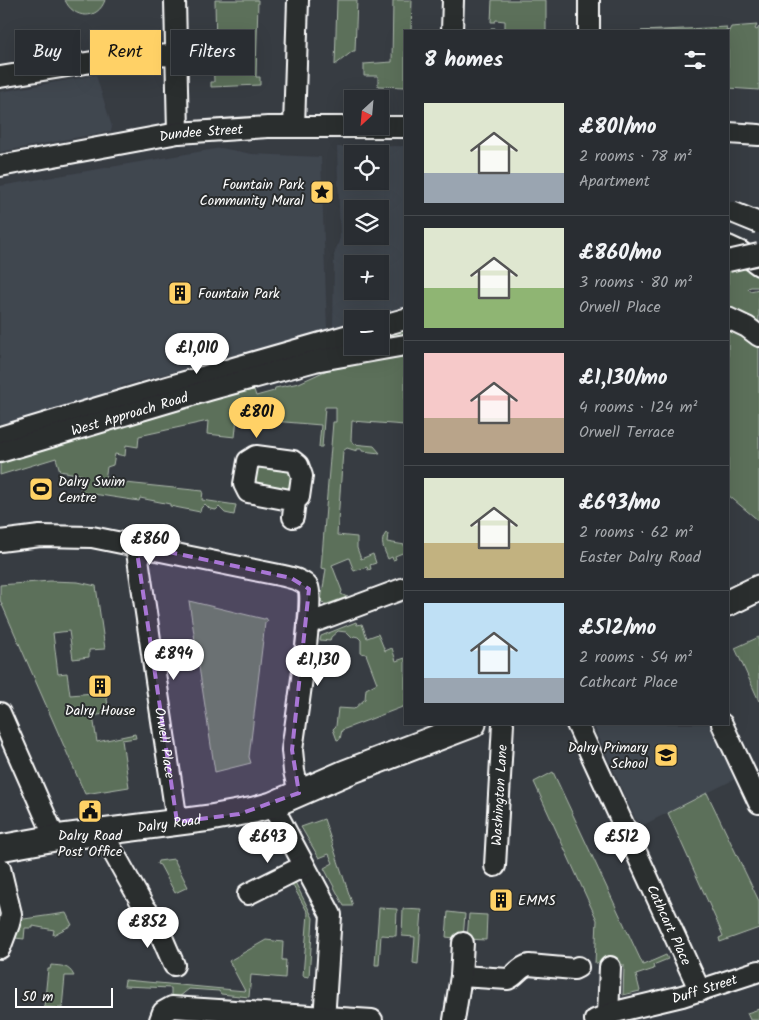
<!DOCTYPE html>
<html lang="en">
<head>
<meta charset="utf-8">
<style>
	:root { --surface:#292d32; --page:#35393e; --text:#f1f3f6; --muted:#a5a8ac; --line:#45494d; --accent:#ffd166 }
	body { margin:0; font-family:Kalam,sans-serif; background:var(--page); color:var(--text); height:100vh; display:flex; flex-direction:column; font-size:19px; white-space:nowrap }
	* { box-sizing:border-box; margin:0 }
	p { font-size:16px; color:var(--muted) }
	.icon { flex:none; width:28px; height:28px; fill:none; stroke:currentColor; stroke-width:2; stroke-linecap:round; stroke-linejoin:round }
	.map { position:relative; flex:1; overflow:hidden }
	.sheet { position:absolute; left:404px; top:30px; width:325px; height:695px; display:flex; flex-direction:column; background:var(--surface); border-radius:0px; box-shadow:0 5px 20px #0002,0 0 0 1px var(--line) }
	.sheet>* { flex:none }
	.hud { position:absolute; left:15px; top:30px; width:314px; height:45px; display:flex; gap:10px }
	.needle { width:32px; rotate:206deg }
	.controls { position:absolute; left:344px; top:90px; display:grid; gap:10px }
	.controls a { display:grid; place-items:center; width:45px; height:45px; border-radius:0px; background:var(--surface); box-shadow:0 5px 20px #0002,0 0 0 1px var(--line); font-size:25px }
	.scale { position:absolute; left:15px; bottom:12px; width:98px; box-sizing:border-box; padding-left:5px; border:2px solid #fff; border-top:0; font-size:14px; line-height:18px; white-space:nowrap; color:#fff; -webkit-text-stroke:4px #2a2d2e; paint-order:stroke }
	.price { position:absolute; translate:-50% -42px; padding:0 11px; border-radius:18px; background:#fff; color:#222; font-size:16px; line-height:32px; filter:drop-shadow(0 1px 2px #0008) }
	.price::after { content:''; position:absolute; left:50%; top:30px; width:15px; height:11px; margin-left:-8px; background:inherit; clip-path:polygon(0 0,100% 0,50% 100%) }
	.price.on { background:var(--accent); color:#111 }
	ul { padding:0; list-style:none }
	li { display:flex; align-items:center; gap:15px; height:125px; padding:0 20px }
	li+li { border-top:1px solid var(--line) }
	li span { display:grid; place-items:center; flex:none; width:140px; height:100px; border-radius:0px; color:#555 }
	li>.icon { margin-inline-start:auto }
	span .icon { width:60px; height:60px; fill:#fffc; stroke-width:1 }
	li b { font-size:21px }
	h2 { display:flex; justify-content:space-between; align-items:center; height:60px; padding:0 20px; font-size:21px }
	.tag { padding:0 18px; border-radius:0px; background:var(--surface); box-shadow:0 5px 20px #0002,0 0 0 1px var(--line); font-size:18px; line-height:45px }
	.tag.on { background:var(--accent); color:#111 }
	.map>svg:first-child { display:block }
	.built { fill:#404650; fill-rule:evenodd }
	.green { fill:#5b705a; stroke:#adb8ac }
	.lines { fill:none; stroke-linecap:round; stroke-linejoin:round }
	.minor-casing { stroke:#fff; stroke-width:24 }
	.major-casing { stroke:#fff; stroke-width:29 }
	.minor { stroke:#2a2d2e; stroke-width:20 }
	.major { stroke:#2a2d2e; stroke-width:25 }
	.minor-bridge-casing { stroke:#fff; stroke-width:24; stroke-linecap:butt }
	.minor-bridge { stroke:#2a2d2e; stroke-width:20 }
	.marked { fill:#a976d5; fill-opacity:0.2; stroke:#a976d5; stroke-width:4; stroke-dasharray:10 6; stroke-linejoin:round }
	.labels { text-anchor:middle; stroke-width:4; stroke-linejoin:round; paint-order:stroke }
	.street-label { font-size:14px; fill:#fff; stroke:#2a2d2e }
	.poi-label { font-size:14px; fill:#fff; stroke:#2a2d2e; text-anchor:start }
</style>
</head>
<body>
<div class="map">
<svg width="759" height="1020" viewBox="0 0 759 1020">
	<rect width="100%" height="100%" fill="#373c42"/>
	<filter id="ink" filterUnits="userSpaceOnUse"><feTurbulence type="fractalNoise" baseFrequency=".02" numOctaves="2"/><feDisplacementMap in="SourceGraphic" scale="10" xChannelSelector="R" yChannelSelector="G"/><feConvolveMatrix kernelMatrix="1 2 1 2 8 2 1 2 1" color-interpolation-filters="sRGB"/></filter>
	<g filter="url(#ink)">
		<!-- built -->
		<path class="built" d="M96 75 112 127 111 131 0 152V92Z
			M405 146V307L368 319H352V324L333 330 334 255 340 238 337 147ZM352 154H380V181H352ZM352 209H380V236H352ZM352 264H380V291H352Z
			M221 148 252 154 321 157 327 330 121 386 122 393 0 424V186Z
			M593 724H710L735 779 639 827Z"/>
		<!-- green -->
		<path class="green" d="M65 0H105C98 21 73 19 65 0Z
			M215 0H258L256 77H260V85L211 87V82H214L213 53 216 52Z
			M337 0H357L355 51H353L335 65Z
			M393 0H412L411 31H405V87L378 86V76H364V64L392 62Z
			M492 0H546V31H491V28H495V30H505V21L496 20 495 22H491Z
			M757 25 755 29 757 30 759 27V90L728 88V31H641L727 27 726 30 729 31 731 27Z
			M751 265 759 272V287H751L748 288 750 291 759 289V329L728 313V271Z
			M728 324 759 343V521L728 495Z
			M405 328V337L380 340V335Z
			M405 353V425L352 421 351 440 353 444 374 446 380 453 362 451V449H357V451L347 448 343 451 337 535 357 537V548L361 559 373 554 376 563 370 565 371 569 368 570 367 567 354 571 349 558 332 565 342 591 341 594 347 597 327 604H324L321 601 326 569 321 568 333 422H336V407H325L322 447H319L321 425 237 418 235 437 207 434 208 421 139 436 138 447 126 445 125 456 115 454 113 465 107 467 105 479 106 481 203 491 202 500 236 505 234 515 225 513 219 507 216 510 210 509 205 504 201 508 200 512 170 506V504L140 498 139 501 80 492 82 475 60 471 56 458 0 475V459L209 397 254 390 256 396 274 391 275 388 299 383 336 366Z
			M255 465 292 470 291 491 251 484Z
			M386 533 388 534 387 542 405 545V552L395 556 396 559 393 560 392 557 388 559C384 549 379 542 386 533Z
			M50 581 78 582 96 586 105 649 89 650V657L73 659 69 631 53 633 58 674 67 673 70 695 106 692 109 713 93 716 97 742 135 734 136 738 122 740 129 787 85 794 0 600V585Z
			M189 601 264 619 266 618 268 621 265 623 249 757 251 763 215 772Z
			M356 622 357 625 362 624 367 638 378 634 385 651 392 648 396 661 405 658V706L342 730 340 739 337 740 333 729 336 726 338 708 354 709 365 699 366 689 377 683 366 654 361 653V640L358 637 354 636 352 638 346 632 338 631 331 637 330 641 320 640 321 636Z
			M759 637V701L735 648Z
			M553 772 643 965 666 955 668 959 653 965 654 969 636 975 640 991 623 995 624 965 595 963 597 920 534 782Z
			M707 793 759 901V928L720 942 719 938 723 936 718 924 668 813Z
			M324 819 353 906H344L324 868 333 863 329 854 319 858 301 827Z
			M174 859 188 887 175 893 160 865 157 864 158 861Z
			M295 882 313 918 309 977 303 976 308 913 292 884Z
			M379 908 397 909 396 936 381 935 379 965H375Z
			M403 909 422 910 418 964 413 963 415 937 402 936Z
			M448 912 465 914 463 939 446 937Z
			M66 913 72 925 53 935 54 930 33 926V928H25L24 939 15 938 17 920Z
			M469 914 487 915 486 940 467 939Z
			M266 940 283 942 282 960H286L285 978 251 975 249 997 221 994 219 991 189 989 179 997 171 996V988L124 986 125 980 245 991 229 961Z
			M51 965C61 966 69 965 74 976H65L62 1008 44 1007 48 969H50Z
			M759 1009V1020H750L747 1013Z"/>
		<g class="lines">
			<!-- minor casing -->
			<g class="minor-casing">
				<g id="minor">
					<path d="M175 0 178 133"/>
					<path d="M589 0V31"/>
					<path d="M452 31 453 0"/>
					<path d="M0 77 123 57 175 55"/>
					<path d="M294 127 298 0"/>
					<path d="M728 133 759 135"/>
					<path id="s1" d="M0 166 178 133 268 127H405"/>
					<path d="M728 246 741 252 759 265"/>
					<path d="M728 318 747 327 759 336"/>
					<path d="M380 326 405 319"/>
					<path d="M0 437 167 387 352 334"/>
					<path id="s2" d="M0 452 209 390 315 361 405 345"/>
					<path d="M293 517 295 501 299 497 302 476 298 465 293 461 256 456 248 461 244 484 248 492 295 501"/>
					<path d="M0 541 40 536 92 537 284 576C291 578 303 580 308 587 315 598 295 728 292 750L294 771 299 793"/>
					<path id="s3" d="M136 545 177 822"/>
					<path d="M308 624 405 588"/>
					<path d="M0 713 55 838"/>
					<path id="s4" d="M577 724 700 991"/>
					<path d="M722 724 759 803"/>
					<path d="M272 805 331 915 324 1020"/>
					<path d="M102 832 144 907 154 919 174 965"/>
					<path id="s5" d="M495 866 503 724"/>
					<path d="M0 868 11 914 9 924 0 948"/>
					<path d="M248 894 304 866"/>
					<path d="M461 976 508 979C516 976 519 967 529 965L574 969 578 967"/>
					<path d="M608 1015 610 967"/>
					<path d="M160 1020 163 1012 172 1007 372 1020"/>
					<path d="M454 1020 461 976 463 943"/>
					<path id="s6" d="M595 1020 615 1012 682 996 759 971"/>
				</g>
			</g>
			<!-- major casing -->
			<g class="major-casing">
				<g id="major">
					<path d="M728 603 759 588"/>
					<path id="s7" d="M0 848 55 838 210 818 254 810 272 805 345 773 473 724"/>
				</g>
			</g>
			<!-- minor -->
			<use href="#minor" class="minor"/>
			<!-- major -->
			<use href="#major" class="major"/>
			<!-- minor-bridge casing -->
			<g class="minor-bridge-casing">
				<path id="minor-bridge" d="M732 212 759 223
					M728 261 759 254"/>
			</g>
			<!-- minor-bridge -->
			<use href="#minor-bridge" class="minor-bridge"/>
		</g>
	</g>
	<!-- marked area -->
	<path class="marked" d="M136 545 291 578 309 589 292 750 299 793 239 814 177 822Z"/>
	<!-- icons -->
	<defs>
		<g id="sight-square" transform="scale(1.25)"><rect x="-9" y="-9" width="18" height="18" rx="4" fill="#ffd166" stroke="#2a2d2e"/><path d="M0-6L1.8-2.2L6-1.7L2.9 1.2L3.7 5.4L0 3.3L-3.7 5.4L-2.9 1.2L-6-1.7L-1.8-2.2Z" fill="#111"/></g>
		<g id="building-square" transform="scale(1.25)"><rect x="-9" y="-9" width="18" height="18" rx="4" fill="#ffd166" stroke="#2a2d2e"/><path d="M-4-6H4V6H1V3H-1V6H-4ZM-2.5-4.3h1.7v1.8h-1.7ZM.8-4.3h1.7v1.8H.8ZM-2.5-1h1.7V.8h-1.7ZM.8-1h1.7V.8H.8Z" fill="#111"/></g>
		<g id="stadium-square" transform="scale(1.25)"><rect x="-9" y="-9" width="18" height="18" rx="4" fill="#ffd166" stroke="#2a2d2e"/><path d="M0-5a6.5 5 0 1 0 0 10a6.5 5 0 1 0 0-10ZM-3.5-1.8h7v3.6h-7Z" fill="#111"/></g>
		<g id="school-square" transform="scale(1.25)"><rect x="-9" y="-9" width="18" height="18" rx="4" fill="#ffd166" stroke="#2a2d2e"/><path d="M0-5L7-2L0 1L-7-2ZM-4 1L0 2.5L4 1V4Q0 6-4 4Z" fill="#111"/></g>
		<g id="civic-square" transform="scale(1.25)"><rect x="-9" y="-9" width="18" height="18" rx="4" fill="#ffd166" stroke="#2a2d2e"/><path d="M-.6-6.5H3V-4.5H.6V-3L4-1V1h2V6H-6V1h2V-1L-.6-3ZM-1.2 2.5V6h2.4V2.5Z" fill="#111"/></g>
	</defs>
	<g fill-rule="evenodd">
		<use href="#sight-square" x="322" y="192"/>
		<use href="#building-square" x="180" y="293"/>
		<use href="#stadium-square" x="41" y="489"/>
		<use href="#building-square" x="100" y="686"/>
		<use href="#school-square" x="666" y="755"/>
		<use href="#civic-square" x="90" y="811"/>
		<use href="#building-square" x="501" y="900"/>
	</g>
	<g class="labels">
		<!-- street labels -->
		<g class="street-label">
			<text dy="5" stroke="none"><textPath href="#s1" startOffset="204">Dundee Street</textPath></text>
			<text dy="5" stroke="none"><textPath href="#s2" startOffset="135">West Approach Road</textPath></text>
			<text dy="5" stroke="none"><textPath href="#s3" startOffset="200">Orwell Place</textPath></text>
			<text dy="5" stroke="none"><textPath href="#s5" startOffset="71">Washington Lane</textPath></text>
			<text dy="5" stroke="none"><textPath href="#s7" startOffset="171">Dalry Road</textPath></text>
			<text dy="5" stroke="none"><textPath href="#s4" startOffset="221">Cathcart Place</textPath></text>
			<text dy="5" stroke="none"><textPath href="#s6" startOffset="114">Duff Street</textPath></text>
		</g>
		<!-- poi labels -->
		<g class="poi-label">
			<text x="304" y="189" text-anchor="end">Fountain Park<tspan x="304" dy="16">Community Mural</tspan></text>
			<text x="198" y="298">Fountain Park</text>
			<text x="58" y="486">Dalry Swim<tspan x="58" dy="16">Centre</tspan></text>
			<text x="100" y="715" text-anchor="middle">Dalry House</text>
			<text x="648" y="752" text-anchor="end">Dalry Primary<tspan x="648" dy="16">School</tspan></text>
			<text x="90" y="840" text-anchor="middle">Dalry Road<tspan x="90" dy="16">Post Office</tspan></text>
			<text x="518" y="905">EMMS</text>
		</g>
	</g>
</svg>
<div class="controls">
<a><svg class="needle" viewBox="-14 -14 28 28"><path d="M0-13l5 13h-10z" fill="#e53935"/><path d="M0 13l5-13h-10z" fill="#a5a8ac"/></svg></a>
<a><svg class="icon" aria-label="locate" viewBox="0 0 24 24"><circle cx="12" cy="12" r="6"/><path d="M12 2v4M12 18v4M2 12h4M18 12h4"/></svg></a>
<a><svg class="icon" aria-label="layers" viewBox="0 0 24 24"><path d="M12 4l9 5-9 5-9-5zM3 14l9 5 9-5"/></svg></a>
<a>+</a>
<a>−</a>
</div>
<div class="scale">50 m</div>
<b class="price" style="left:197px;top:375px">£1,010</b>
<b class="price on" style="left:257px;top:439px">£801</b>
<b class="price" style="left:150px;top:566px">£860</b>
<b class="price" style="left:174px;top:681px">£894</b>
<b class="price" style="left:318px;top:687px">£1,130</b>
<b class="price" style="left:268px;top:864px">£693</b>
<b class="price" style="left:622px;top:864px">£512</b>
<b class="price" style="left:148px;top:949px">£852</b>
<div class="hud">
<a class="tag">Buy</a>
<a class="tag on">Rent</a>
<a class="tag">Filters</a>
</div>
<section class="sheet">
<h2>8 homes<svg class="icon" aria-label="filters" viewBox="0 0 24 24"><path d="M4 7h16M4 17h16"/><circle cx="9" cy="7" r="2"/><circle cx="15" cy="17" r="2"/></svg></h2>
<ul>
<li><span style="background:linear-gradient(#dfe7d0 70%,#9aa5b1 0)"><svg class="icon" aria-label="home" viewBox="0 0 24 24"><path d="M3 11l9-7 9 7M6 9v11h12V9"/></svg></span><div><b>£801/mo</b><p>2 rooms · 78 m²</p><p>Apartment</p></div></li>
<li><span style="background:linear-gradient(#dfe7d0 60%,#8fb573 0)"><svg class="icon" aria-label="home" viewBox="0 0 24 24"><path d="M3 11l9-7 9 7M6 9v11h12V9"/></svg></span><div><b>£860/mo</b><p>3 rooms · 80 m²</p><p>Orwell Place</p></div></li>
<li><span style="background:linear-gradient(#f6c9c9 65%,#b9a48a 0)"><svg class="icon" aria-label="home" viewBox="0 0 24 24"><path d="M3 11l9-7 9 7M6 9v11h12V9"/></svg></span><div><b>£1,130/mo</b><p>4 rooms · 124 m²</p><p>Orwell Terrace</p></div></li>
<li><span style="background:linear-gradient(#dfe7d0 65%,#c2b280 0)"><svg class="icon" aria-label="home" viewBox="0 0 24 24"><path d="M3 11l9-7 9 7M6 9v11h12V9"/></svg></span><div><b>£693/mo</b><p>2 rooms · 62 m²</p><p>Easter Dalry Road</p></div></li>
<li><span style="background:linear-gradient(#bfe0f5 75%,#9aa5b1 0)"><svg class="icon" aria-label="home" viewBox="0 0 24 24"><path d="M3 11l9-7 9 7M6 9v11h12V9"/></svg></span><div><b>£512/mo</b><p>2 rooms · 54 m²</p><p>Cathcart Place</p></div></li>
</ul>
</section>
</div>
</body>
</html>
